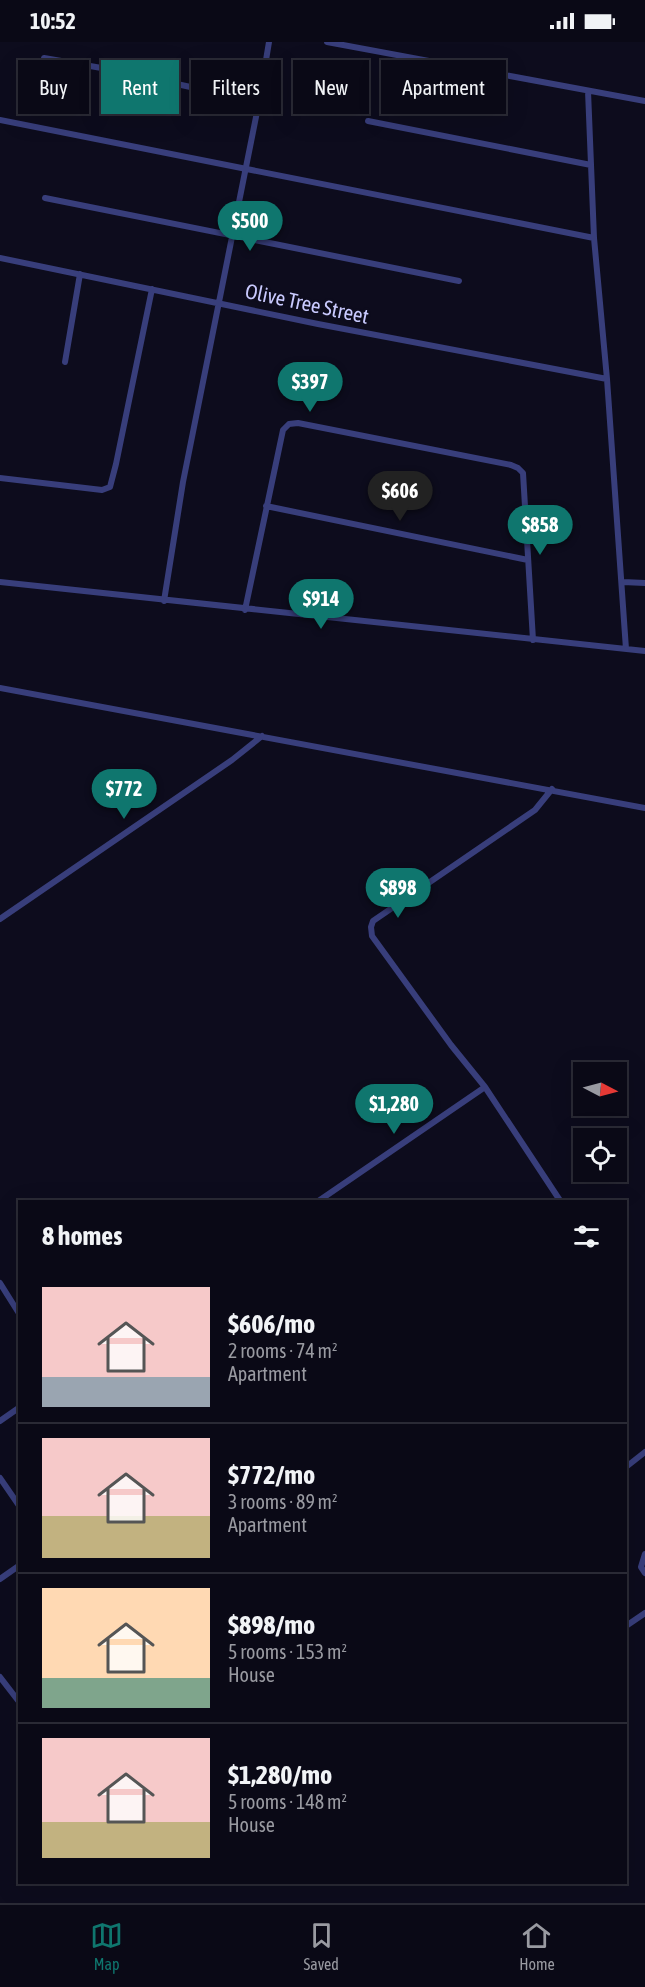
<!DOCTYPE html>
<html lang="en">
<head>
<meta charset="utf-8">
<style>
	:root { --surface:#0a0916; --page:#13121f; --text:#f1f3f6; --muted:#999aa1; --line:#2a2a35; --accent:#0f766e }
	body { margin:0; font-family:"Asap Condensed",sans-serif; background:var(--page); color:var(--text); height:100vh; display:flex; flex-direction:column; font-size:22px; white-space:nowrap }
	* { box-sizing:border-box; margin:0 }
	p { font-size:20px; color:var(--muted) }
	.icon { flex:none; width:33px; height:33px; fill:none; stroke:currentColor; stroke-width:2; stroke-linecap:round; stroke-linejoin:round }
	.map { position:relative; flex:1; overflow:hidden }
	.side { position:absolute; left:18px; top:1158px; width:609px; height:684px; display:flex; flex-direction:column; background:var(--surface); border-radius:0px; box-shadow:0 6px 24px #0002,0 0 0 2px var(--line) }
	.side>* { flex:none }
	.top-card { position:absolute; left:18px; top:18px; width:609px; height:54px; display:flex; gap:12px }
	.needle { width:39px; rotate:96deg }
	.fabs { position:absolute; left:573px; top:1020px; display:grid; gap:12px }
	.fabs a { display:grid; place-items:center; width:54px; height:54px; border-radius:0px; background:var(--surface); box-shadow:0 6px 24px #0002,0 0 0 2px var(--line); font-size:30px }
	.price { position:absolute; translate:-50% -51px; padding:0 14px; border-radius:21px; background:var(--accent); color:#fff; font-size:20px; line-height:39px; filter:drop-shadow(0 2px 3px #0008) }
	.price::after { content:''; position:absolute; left:50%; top:36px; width:18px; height:14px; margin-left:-9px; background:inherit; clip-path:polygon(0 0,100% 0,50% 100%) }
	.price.selected { background:#222; color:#fff }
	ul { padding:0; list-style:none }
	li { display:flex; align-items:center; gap:18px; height:150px; padding:0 24px }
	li+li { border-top:2px solid var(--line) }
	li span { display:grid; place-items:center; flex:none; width:168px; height:120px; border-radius:0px; color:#555 }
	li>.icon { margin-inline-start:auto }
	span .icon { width:72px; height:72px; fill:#fffc; stroke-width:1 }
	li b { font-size:26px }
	h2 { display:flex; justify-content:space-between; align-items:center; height:72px; padding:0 24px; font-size:26px }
	.pill { padding:0 21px; border-radius:0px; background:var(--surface); box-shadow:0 6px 24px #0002,0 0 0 2px var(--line); font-size:21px; line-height:54px }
	.pill.selected { background:var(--accent); color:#fff }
	.status { display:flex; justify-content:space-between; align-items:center; height:42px; padding:0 30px; background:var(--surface); direction:ltr }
	.status svg { height:16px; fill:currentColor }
	.tab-bar { display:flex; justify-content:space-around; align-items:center; height:84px; border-top:2px solid var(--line); background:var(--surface); font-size:16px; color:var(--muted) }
	.tab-bar a { display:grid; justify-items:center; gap:3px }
	.tab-bar .selected { color:var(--accent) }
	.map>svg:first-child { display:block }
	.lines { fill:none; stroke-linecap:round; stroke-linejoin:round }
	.street { stroke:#383e7b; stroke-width:6 }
	.labels { text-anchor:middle; stroke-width:5; stroke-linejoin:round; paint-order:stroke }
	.street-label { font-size:21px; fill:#c9cafe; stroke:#0d0c1d }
</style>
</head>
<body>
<div class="status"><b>10:52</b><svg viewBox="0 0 49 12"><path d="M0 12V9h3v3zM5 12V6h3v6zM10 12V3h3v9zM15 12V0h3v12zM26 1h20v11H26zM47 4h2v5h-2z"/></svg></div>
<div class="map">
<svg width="645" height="1861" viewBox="0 0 645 1861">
	<rect width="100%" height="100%" fill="#0d0c1d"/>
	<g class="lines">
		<!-- street -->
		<path class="street" d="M327 0 645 59
			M44 16 113 28 259 60
			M588 49 594 196 607 337 626 607
			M0 78 594 196
			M368 79 591 123
			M45 156 459 239
			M0 216 318 282 607 337
			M65 320 80 232
			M0 436 102 448 110 445 116 422 152 247
			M266 464 528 518
			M0 540 645 609
			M623 540 645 541
			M164 559 183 440 259 60 269 0
			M245 568 283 388 289 382 298 381 511 423 518 426 523 431 533 598
			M0 646 645 766
			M552 747 535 768 373 879 371 885 372 894 451 1003 485 1045 561 1160
			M0 877 232 718 262 694
			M317 1160 485 1045
			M0 1241 20 1273
			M0 1379 20 1365
			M626 1425 645 1410
			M0 1436 20 1465
			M645 1512 641 1525 645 1531
			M0 1537 20 1523
			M626 1584 645 1571
			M0 1635 20 1661"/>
	</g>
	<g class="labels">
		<!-- street labels -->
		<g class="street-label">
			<text transform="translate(307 262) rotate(12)" y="7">Olive Tree Street</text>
		</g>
	</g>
</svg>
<div class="fabs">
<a><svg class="needle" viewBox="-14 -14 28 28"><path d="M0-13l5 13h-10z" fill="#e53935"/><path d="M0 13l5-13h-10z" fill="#999aa1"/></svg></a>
<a><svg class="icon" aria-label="locate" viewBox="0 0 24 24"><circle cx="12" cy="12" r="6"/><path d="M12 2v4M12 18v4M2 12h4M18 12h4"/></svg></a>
</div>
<b class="price" style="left:250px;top:210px">$500</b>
<b class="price" style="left:310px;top:371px">$397</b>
<b class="price selected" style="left:400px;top:480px">$606</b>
<b class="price" style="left:540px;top:514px">$858</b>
<b class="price" style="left:321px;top:588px">$914</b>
<b class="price" style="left:124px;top:778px">$772</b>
<b class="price" style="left:398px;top:877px">$898</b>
<b class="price" style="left:394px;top:1093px">$1,280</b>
<div class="top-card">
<a class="pill">Buy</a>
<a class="pill selected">Rent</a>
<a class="pill">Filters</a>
<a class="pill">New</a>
<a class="pill">Apartment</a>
</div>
<section class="side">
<h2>8 homes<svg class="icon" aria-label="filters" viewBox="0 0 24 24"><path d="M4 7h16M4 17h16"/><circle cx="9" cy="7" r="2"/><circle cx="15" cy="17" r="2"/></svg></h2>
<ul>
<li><span style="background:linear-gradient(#f6c9c9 75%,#9aa5b1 0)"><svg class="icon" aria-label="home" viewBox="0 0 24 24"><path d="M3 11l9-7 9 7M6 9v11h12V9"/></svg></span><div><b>$606/mo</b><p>2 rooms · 74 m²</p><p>Apartment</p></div></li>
<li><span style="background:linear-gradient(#f6c9c9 65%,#c2b280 0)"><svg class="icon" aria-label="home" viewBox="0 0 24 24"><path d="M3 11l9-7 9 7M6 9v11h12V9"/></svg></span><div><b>$772/mo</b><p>3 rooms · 89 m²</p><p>Apartment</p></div></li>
<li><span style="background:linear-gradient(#ffd9b3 75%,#7fa58c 0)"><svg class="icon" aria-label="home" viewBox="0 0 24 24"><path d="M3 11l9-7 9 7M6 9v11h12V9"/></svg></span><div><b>$898/mo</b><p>5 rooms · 153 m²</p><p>House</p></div></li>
<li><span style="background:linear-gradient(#f6c9c9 70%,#c2b280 0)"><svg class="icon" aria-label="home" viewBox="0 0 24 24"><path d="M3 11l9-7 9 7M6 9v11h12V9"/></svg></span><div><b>$1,280/mo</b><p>5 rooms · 148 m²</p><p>House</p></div></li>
</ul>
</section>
</div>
<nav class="tab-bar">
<a class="selected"><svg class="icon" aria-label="map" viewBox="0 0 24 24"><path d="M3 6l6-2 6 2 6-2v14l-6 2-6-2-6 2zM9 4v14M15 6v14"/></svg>Map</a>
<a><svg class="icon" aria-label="saved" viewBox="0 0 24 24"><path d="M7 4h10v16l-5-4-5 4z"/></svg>Saved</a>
<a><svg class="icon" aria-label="home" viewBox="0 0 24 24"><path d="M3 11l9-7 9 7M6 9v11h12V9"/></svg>Home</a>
</nav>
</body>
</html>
